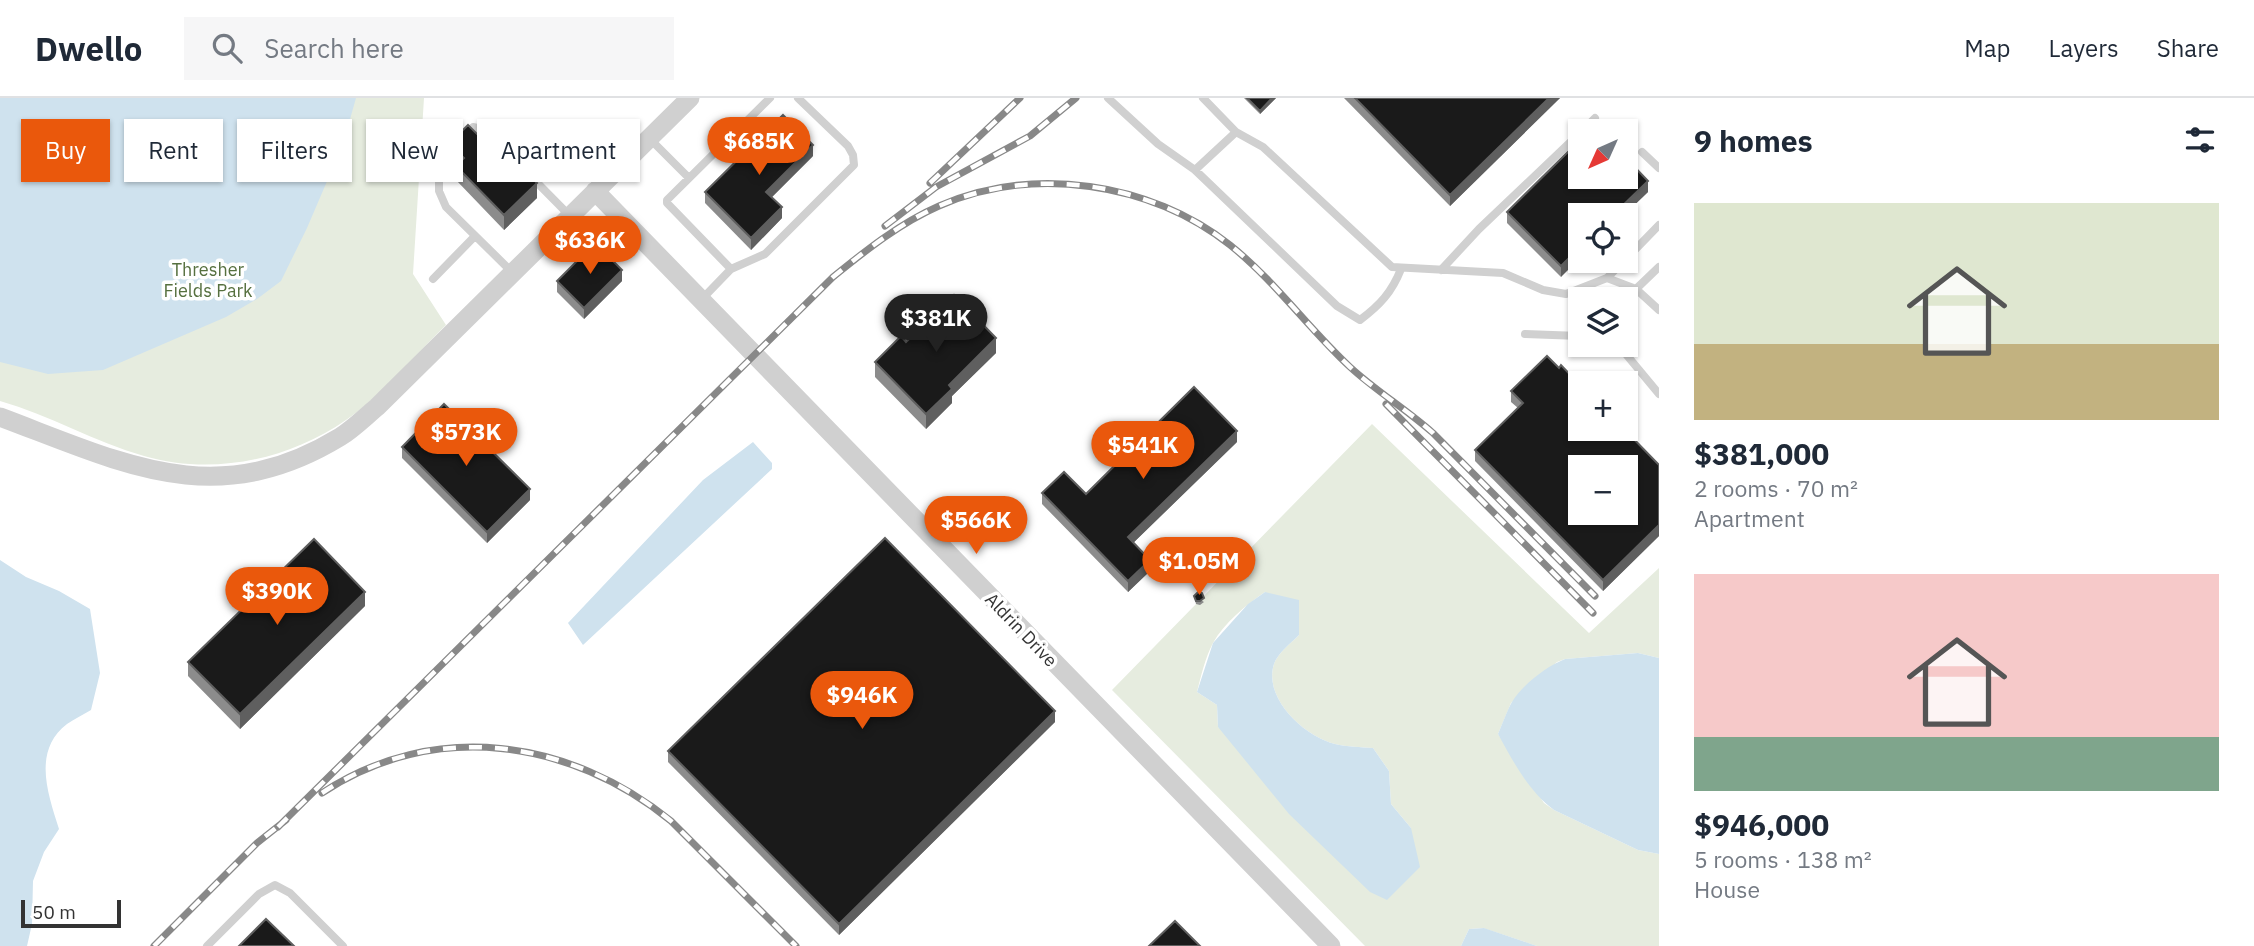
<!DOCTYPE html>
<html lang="en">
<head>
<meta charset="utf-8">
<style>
	:root { --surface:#fff; --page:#f6f6f7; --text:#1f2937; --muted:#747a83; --line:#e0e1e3; --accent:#ea580c }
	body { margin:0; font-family:"IBM Plex Sans",sans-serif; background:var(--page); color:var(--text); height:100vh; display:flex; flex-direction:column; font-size:26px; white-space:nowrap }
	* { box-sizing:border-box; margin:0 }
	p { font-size:23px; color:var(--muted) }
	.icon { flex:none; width:38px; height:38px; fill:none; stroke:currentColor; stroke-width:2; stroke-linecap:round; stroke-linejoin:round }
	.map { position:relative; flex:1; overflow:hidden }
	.sheet { display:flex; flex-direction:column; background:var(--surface); width:595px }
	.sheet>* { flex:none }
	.top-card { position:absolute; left:21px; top:21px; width:665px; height:63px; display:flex; gap:14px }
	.needle { width:46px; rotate:225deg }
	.buttons { position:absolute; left:1568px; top:21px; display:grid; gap:14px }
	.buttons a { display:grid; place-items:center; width:70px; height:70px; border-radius:0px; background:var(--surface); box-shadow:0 2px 5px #0004; font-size:35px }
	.scale { position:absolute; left:21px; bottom:18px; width:100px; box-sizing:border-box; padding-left:7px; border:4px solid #333; border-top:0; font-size:19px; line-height:24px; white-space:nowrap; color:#333; -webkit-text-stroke:5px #fff; paint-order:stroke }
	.price { position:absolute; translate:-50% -60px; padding:0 16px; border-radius:24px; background:var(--accent); color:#fff; font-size:23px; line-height:46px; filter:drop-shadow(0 2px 4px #0008) }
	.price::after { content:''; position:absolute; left:50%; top:42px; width:21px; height:16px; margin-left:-10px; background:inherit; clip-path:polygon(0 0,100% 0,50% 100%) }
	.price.current { background:#222; color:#fff }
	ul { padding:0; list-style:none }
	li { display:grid; align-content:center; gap:14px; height:371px; padding:0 35px }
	li span { display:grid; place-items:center; height:217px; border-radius:0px; color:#555 }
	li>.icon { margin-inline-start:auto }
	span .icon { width:126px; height:126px; fill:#fffc; stroke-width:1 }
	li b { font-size:30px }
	h2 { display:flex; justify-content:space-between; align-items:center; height:84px; padding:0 35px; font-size:30px }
	.pill { padding:0 24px; border-radius:0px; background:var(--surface); box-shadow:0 2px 5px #0004; font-size:24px; line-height:63px }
	.pill.current { background:var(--accent); color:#fff }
	header { display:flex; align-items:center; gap:42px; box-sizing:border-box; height:98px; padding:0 35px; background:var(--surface); border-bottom:2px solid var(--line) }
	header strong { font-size:33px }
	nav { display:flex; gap:38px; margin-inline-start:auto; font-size:24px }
	.search { width:490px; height:63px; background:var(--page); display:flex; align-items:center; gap:18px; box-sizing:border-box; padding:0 24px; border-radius:0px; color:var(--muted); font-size:26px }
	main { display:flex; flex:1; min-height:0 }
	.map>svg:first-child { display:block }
	.green { fill:#e6ecdf; fill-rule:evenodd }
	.water { fill:#cfe2ee }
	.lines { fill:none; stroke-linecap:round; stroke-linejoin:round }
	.service { stroke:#d0d0d0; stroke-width:8 }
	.tertiary { stroke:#d0d0d0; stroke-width:19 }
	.rail-casing { stroke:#888; stroke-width:7 }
	.rail { stroke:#fff; stroke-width:4.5; stroke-dasharray:13; stroke-linecap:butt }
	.wall { fill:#8c8c8c }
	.shaded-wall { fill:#5f5f5f }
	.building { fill:#1a1a1a; stroke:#5f5f5f; stroke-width:2; fill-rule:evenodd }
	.labels { text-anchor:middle; stroke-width:7; stroke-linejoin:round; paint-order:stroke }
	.park-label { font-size:18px; fill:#56703f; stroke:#fff }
	.street-label { font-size:18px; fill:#333; stroke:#fff }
</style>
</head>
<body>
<header>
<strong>Dwello</strong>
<div class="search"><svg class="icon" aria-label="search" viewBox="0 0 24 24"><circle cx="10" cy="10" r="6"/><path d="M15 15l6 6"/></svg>Search here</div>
<nav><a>Map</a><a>Layers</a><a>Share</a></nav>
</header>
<main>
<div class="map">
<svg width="1659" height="848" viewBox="0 0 1659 848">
	<rect width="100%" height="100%" fill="#fff"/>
	<!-- green -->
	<path class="green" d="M0 0H424L413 176 446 227C415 257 382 298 346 322 288 362 213 378 144 358 95 344 49 317 0 303Z
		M1372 326 1589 535 1659 470V560L1638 555 1565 561 1557 564 1511 605 1498 636 1544 705 1554 712 1638 752 1659 756V848H1537L1483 830 1469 831 1461 848H1365L1112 592ZM1265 494 1299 537C1291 545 1277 556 1274 566 1263 600 1304 638 1335 646 1347 649 1361 649 1373 650L1389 673 1391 706 1411 730 1218 629 1217 607 1197 594C1201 578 1205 560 1213 545 1224 525 1246 507 1265 494Z"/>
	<!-- water -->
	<path class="water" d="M0 0H356L343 46 307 130 281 183 257 201 226 219 103 272 48 276 0 264Z
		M753 344 772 365V371L583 547 568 525 703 382Z
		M0 462 26 479 59 493 90 511 100 575 91 612C83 617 74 621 67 626 32 653 48 696 59 731L44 754 33 783 32 826 27 848H0Z
		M1265 494 1299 502V537C1291 545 1277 556 1274 566 1263 600 1304 638 1335 646 1347 649 1361 649 1373 650L1389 673 1391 706 1411 730 1420 769 1387 802 1370 794 1289 716 1218 629 1217 607 1197 594 1213 545 1248 506Z
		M1638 555 1659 560V756L1638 752 1554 712C1528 693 1513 663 1498 636 1502 627 1508 610 1512 604 1522 587 1547 568 1565 561Z
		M1484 830 1537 848H1461L1469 831Z"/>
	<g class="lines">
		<!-- service -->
		<path class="service" d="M1108 0 1158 46 1195 72 1236 34
			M1203 0 1236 34 1263 49 1392 169 1503 175 1543 192 1566 196 1607 180 1636 191 1659 212
			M1582 33 1595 20
			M649 40 689 80
			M1642 54 1659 70
			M1195 72 1337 208 1360 222C1380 207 1392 194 1401 171
			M1626 161 1659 127
			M731 171 667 105V102L770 0
			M1441 172 1479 131 1580 35
			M513 175 446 109 439 93V79L447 50 473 29 485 32 570 118
			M1607 180 1624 163
			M433 181 475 138
			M1636 191 1659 169
			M702 201 731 171 765 156 854 67 853 57 848 48 798 0
			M1525 236 1580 238
			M1613 247 1620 249 1659 296
			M207 848 259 796 275 787 290 795 343 848"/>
		<!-- tertiary -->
		<path class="tertiary" d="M595 93 1331 848
			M0 319C123 365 215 415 340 339 353 331 365 319 377 309L690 0"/>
		<!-- rail casing -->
		<g class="rail-casing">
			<path id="rail" d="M930 85 1020 0
				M885 128 936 89 1030 38 1076 0
				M1386 306 1593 515
				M322 695C434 621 570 641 671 723L796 848
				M278 729 833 179C865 153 900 125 939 108 1033 67 1150 84 1230 147 1275 183 1308 230 1350 269 1376 293 1406 311 1433 335L1595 498
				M154 848 257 745 286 722"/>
		</g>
		<!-- rail -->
		<use href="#rail" class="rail"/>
	</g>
	<!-- wall -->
	<path class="wall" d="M1244 0H1276L1260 16Z
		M1344 0H1560L1450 108Z
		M449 46 537 100 504 132 456 82V67L449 60Z
		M813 58 772 99 782 120 751 152 705 105V94Z
		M1648 94 1624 117H1580L1561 179 1507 125V114Z
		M557 183H622L584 221 557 194Z
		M906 244 996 255 952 298V305L926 331 875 279V264Z
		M1511 293 1659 367V438L1603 493 1475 363V352L1518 310 1511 304Z
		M1237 344 1133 445 1150 473 1128 494 1042 406V395L1086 396Z
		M402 349 530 402 487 445 402 360Z
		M1194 498 1204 504 1200 507 1196 506Z
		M365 508 240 631 188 578V564Z
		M1055 624 839 837 668 664V653Z"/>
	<!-- shaded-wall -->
	<path class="shaded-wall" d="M1272 0H1276L1260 16V13Z
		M1549 0H1560L1450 108V97Z
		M813 47V58L766 105V94Z
		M1648 83V94L1624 117H1613Z
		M537 85V100L504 132V117Z
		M782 109V120L751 152V140Z
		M1580 149V160L1561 179V168Z
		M622 172V183L584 221V210Z
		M996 240V255L952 298V305L926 331V316L949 287Z
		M1237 333V344L1128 450V439Z
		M530 391V402L487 445V434Z
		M1659 427V438L1603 493V482Z
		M1150 462V473L1128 494V483Z
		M365 494V508L240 631V616Z
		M1055 613V624L839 837V826Z"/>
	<!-- building -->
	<path class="building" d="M1247 0H1272L1260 13Z
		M1355 0H1549L1450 97Z
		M783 17 813 47 766 94 782 109 751 140 705 94Z
		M468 27 482 41 488 36 537 85 504 117 456 68 464 60 449 46Z
		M1594 28 1599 33H1589Z
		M1580 42V79H1626V60L1648 83 1613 117H1580V149L1561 168 1507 114Z
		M595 145 622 172 584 210 557 183Z
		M954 197 996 240 949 287 952 291 926 316 875 264 901 238 906 244Z
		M1547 258 1559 270 1561 267 1580 287V331H1624L1659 367V427L1603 482 1475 352 1523 305 1511 293ZM1580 369H1626V415H1580Z
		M1194 289 1237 333 1128 439 1150 462 1128 483 1042 395 1064 374 1086 396Z
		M444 306 530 391 487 434 402 349Z
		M885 440 1055 613 839 826 668 653Z
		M314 441 365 494 240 616 188 564Z
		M1198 494 1202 495 1204 500 1200 503H1196L1194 498Z
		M266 821 294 848H239Z
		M1175 823 1200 848H1149Z"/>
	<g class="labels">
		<!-- park labels -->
		<g class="park-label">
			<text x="208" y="178">Thresher<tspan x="208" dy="21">Fields Park</tspan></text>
		</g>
		<!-- street labels -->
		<g class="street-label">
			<text transform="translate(1021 532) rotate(46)" y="6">Aldrin Drive</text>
		</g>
	</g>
</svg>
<div class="buttons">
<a><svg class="needle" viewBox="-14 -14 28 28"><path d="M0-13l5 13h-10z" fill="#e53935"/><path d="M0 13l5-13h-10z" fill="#747a83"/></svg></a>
<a><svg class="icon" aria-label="locate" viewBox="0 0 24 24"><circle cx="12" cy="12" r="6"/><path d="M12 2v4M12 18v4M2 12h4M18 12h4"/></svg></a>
<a><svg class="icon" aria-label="layers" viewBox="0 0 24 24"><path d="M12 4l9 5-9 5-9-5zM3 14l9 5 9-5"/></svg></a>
<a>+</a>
<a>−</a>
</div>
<div class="scale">50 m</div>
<b class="price" style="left:759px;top:79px">$685K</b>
<b class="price" style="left:590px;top:178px">$636K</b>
<b class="price current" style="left:936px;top:256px">$381K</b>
<b class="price" style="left:466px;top:370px">$573K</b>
<b class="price" style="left:1143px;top:383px">$541K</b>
<b class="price" style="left:976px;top:458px">$566K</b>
<b class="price" style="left:1199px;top:499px">$1.05M</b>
<b class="price" style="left:277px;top:529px">$390K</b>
<b class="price" style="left:862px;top:633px">$946K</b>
<div class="top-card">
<a class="pill current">Buy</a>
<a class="pill">Rent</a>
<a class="pill">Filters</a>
<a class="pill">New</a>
<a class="pill">Apartment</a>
</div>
</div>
<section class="sheet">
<h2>9 homes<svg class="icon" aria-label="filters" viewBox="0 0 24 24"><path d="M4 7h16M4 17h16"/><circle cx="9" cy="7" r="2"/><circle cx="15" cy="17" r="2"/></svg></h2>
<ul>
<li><span style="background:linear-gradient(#dfe7d0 65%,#c2b280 0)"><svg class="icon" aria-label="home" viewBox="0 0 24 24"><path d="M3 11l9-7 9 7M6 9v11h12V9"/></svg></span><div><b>$381,000</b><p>2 rooms · 70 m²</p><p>Apartment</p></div></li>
<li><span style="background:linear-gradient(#f6c9c9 75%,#7fa58c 0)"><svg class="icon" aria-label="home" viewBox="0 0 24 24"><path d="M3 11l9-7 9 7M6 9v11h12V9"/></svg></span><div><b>$946,000</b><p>5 rooms · 138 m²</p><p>House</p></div></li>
</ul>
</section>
</main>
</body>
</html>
